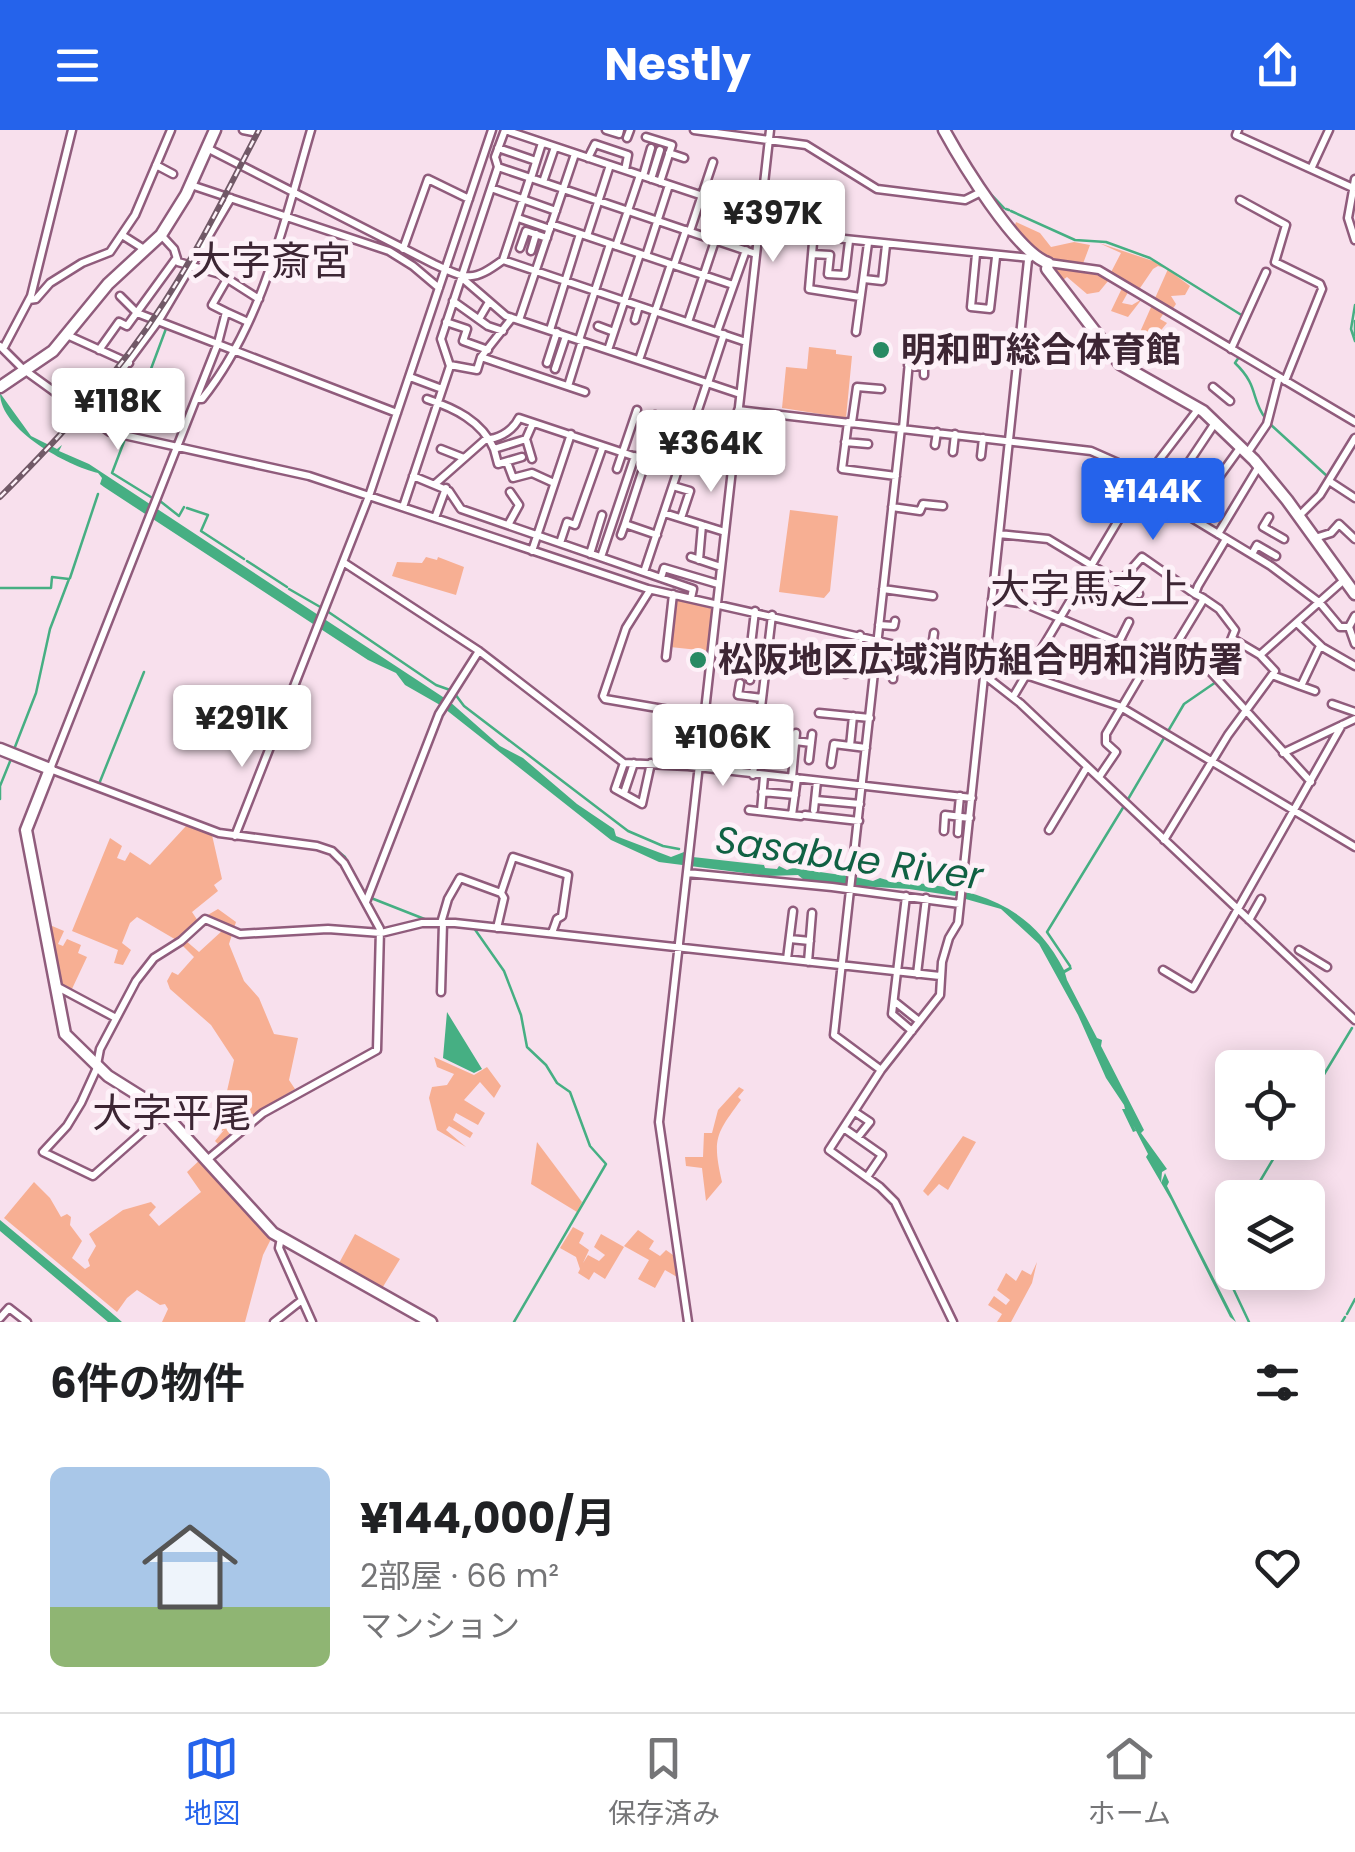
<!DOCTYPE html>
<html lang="ja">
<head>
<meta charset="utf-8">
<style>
	:root { --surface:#fff; --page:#f6f6f6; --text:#202124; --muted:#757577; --line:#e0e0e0; --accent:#2563eb }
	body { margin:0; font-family:Poppins,"Noto Sans JP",sans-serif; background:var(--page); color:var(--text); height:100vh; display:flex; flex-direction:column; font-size:38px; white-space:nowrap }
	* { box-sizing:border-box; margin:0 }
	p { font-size:32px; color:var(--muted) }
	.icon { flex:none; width:55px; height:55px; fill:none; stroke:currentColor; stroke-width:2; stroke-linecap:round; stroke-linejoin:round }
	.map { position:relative; height:1192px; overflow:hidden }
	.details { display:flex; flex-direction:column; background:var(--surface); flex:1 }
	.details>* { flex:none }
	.fabs { position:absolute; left:1215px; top:920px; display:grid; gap:20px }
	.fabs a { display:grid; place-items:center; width:110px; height:110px; border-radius:15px; background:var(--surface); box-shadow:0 5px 25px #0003; font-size:50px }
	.price { position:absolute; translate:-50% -85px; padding:0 22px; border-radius:10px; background:#fff; color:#222; font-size:32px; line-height:65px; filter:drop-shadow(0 2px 5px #0008) }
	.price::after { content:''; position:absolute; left:50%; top:60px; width:30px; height:22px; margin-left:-15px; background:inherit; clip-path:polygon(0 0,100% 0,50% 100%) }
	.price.on { background:var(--accent); color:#fff }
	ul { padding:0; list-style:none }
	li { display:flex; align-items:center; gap:30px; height:250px; padding:0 50px }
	li span { display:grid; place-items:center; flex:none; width:280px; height:200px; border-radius:15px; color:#555 }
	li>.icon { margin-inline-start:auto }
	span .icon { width:120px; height:120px; fill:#fffc; stroke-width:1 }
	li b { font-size:42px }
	h2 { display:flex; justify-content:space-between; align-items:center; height:120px; padding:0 50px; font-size:42px }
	header { display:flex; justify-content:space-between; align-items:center; height:130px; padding:0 50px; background:var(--accent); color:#fff; font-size:45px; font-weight:700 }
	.menu { display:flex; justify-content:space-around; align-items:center; height:140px; border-top:2px solid var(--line); background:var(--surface); font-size:28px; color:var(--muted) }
	.menu a { display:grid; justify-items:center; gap:5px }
	.menu .on { color:var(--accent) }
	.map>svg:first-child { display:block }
	.green { fill:#f7af93 }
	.water { fill:#46af83 }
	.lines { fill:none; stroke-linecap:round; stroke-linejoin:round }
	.stream { stroke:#46af83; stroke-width:2.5 }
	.minor-casing { stroke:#905c7c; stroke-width:11 }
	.major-casing { stroke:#905c7c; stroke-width:15 }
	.minor { stroke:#fff; stroke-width:6 }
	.major { stroke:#fff; stroke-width:10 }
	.rail-casing { stroke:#715967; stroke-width:6 }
	.rail { stroke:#fdf1f8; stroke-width:2.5; stroke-dasharray:8; stroke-linecap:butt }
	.poi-dot { fill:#288a63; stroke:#fdf1f8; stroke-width:4 }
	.labels { text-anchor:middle; stroke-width:10; stroke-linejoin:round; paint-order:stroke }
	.poi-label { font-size:35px; font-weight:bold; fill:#3d2634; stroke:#fdf1f8; text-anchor:start }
	.water-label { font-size:38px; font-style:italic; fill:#106143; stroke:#fdf1f8 }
	.quarter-label { font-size:40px; fill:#3d2634; stroke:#fdf1f8 }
</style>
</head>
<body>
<header><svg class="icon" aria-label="menu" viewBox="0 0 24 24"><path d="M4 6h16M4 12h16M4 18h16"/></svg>Nestly<svg class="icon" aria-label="share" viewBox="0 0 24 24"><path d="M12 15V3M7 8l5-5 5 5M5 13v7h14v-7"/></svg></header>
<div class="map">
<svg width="1355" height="1192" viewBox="0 0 1355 1192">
	<rect width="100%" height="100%" fill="#f8e0ed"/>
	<!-- green -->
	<path class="green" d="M1016 92 1040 103 1051 117 1074 112 1090 115 1081 139 1108 148 1121 123 1099 113 1159 133 1163 136 1190 156 1185 165 1171 166 1176 174 1172 180 1167 178 1160 189 1167 193 1153 210 1140 202 1168 139 1158 136 1153 139 1138 161 1131 157 1122 173 1132 175 1142 169 1128 187 1111 181 1124 154 1113 145 1099 162 1087 164 1067 147 1060 152 1046 131 1014 98Z
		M809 217 836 220V224L852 226 846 288 782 278 786 237 807 239Z
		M790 380 838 386 830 461 824 468 779 462Z
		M426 427 437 430 438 427 464 437 456 465 392 446 397 432 422 433Z
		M677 469 713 479 708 521 670 517Z
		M186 696 212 705 222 749 214 755 218 761 192 782 198 791 178 811 137 787 130 793 122 813 131 820 123 835 114 833 118 820 72 801 110 708 122 716 117 728 125 731 130 722 150 735Z
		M218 779 236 792 229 814 244 851 259 868 274 904 298 908 289 950 295 959 239 993 219 1015 215 1011 224 1000 222 1001 220 992 234 930 211 895 170 859 167 851 172 842 178 845 194 827 181 814 185 810 199 822 223 800 224 796 206 786Z
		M45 793 64 801 58 814 63 816 67 809 81 815 78 823 87 827 71 861 56 854Z
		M434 927 474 945 487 937 501 956 494 968 480 952 464 970 485 983 478 995 456 983 453 990 473 1003 470 1008 449 996 446 1000 466 1017 437 1000 429 968 432 957 447 955 454 944 437 937Z
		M739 957 744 960 738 967 741 970C716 1004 712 1008 722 1052L706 1071 702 1038 686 1036 685 1027H703L704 1003H712L718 980Z
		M963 1006 976 1012 948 1060 939 1054 928 1066 923 1061Z
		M537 1012 582 1072 577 1082 531 1054Z
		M202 1028 278 1111 277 1114 271 1109 263 1125 245 1192H162L168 1179 165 1174 160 1175 137 1160 127 1168 117 1182 4 1088 34 1052 50 1068 61 1087 67 1084 71 1087 70 1095 82 1111 72 1128 85 1139 90 1136 88 1130 96 1116 89 1104 123 1080 151 1072 156 1077 149 1085 159 1096 201 1062 187 1042Z
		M573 1097 584 1103 579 1113 589 1120 583 1133 588 1125 599 1131 605 1125 594 1117 601 1104 624 1117 605 1149 594 1142 589 1150 578 1143 580 1139 576 1127 560 1118Z
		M638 1100 654 1111 649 1119 660 1126 666 1120 673 1125 677 1147 665 1140 655 1158 638 1149 649 1130 624 1116Z
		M355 1104 400 1129 381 1160 338 1135Z
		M1037 1132 1032 1153 1011 1192H997L1002 1184 988 1175 994 1166 1006 1175 1010 1170 997 1160 1006 1143 1016 1151 1022 1140 1031 1145Z"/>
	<!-- water -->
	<path class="water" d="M0 263 31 306 57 319 62 315 59 321 89 334 449 571 500 616 523 628 577 674 614 699 616 706 671 727 684 722V726L764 735 765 738 777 739 779 736 787 740 798 736 799 739 848 746 851 743V746L873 751 880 748C893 753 910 752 925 754 990 762 1035 783 1064 840L1071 836 1072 839 1065 843 1067 850 1097 908 1102 910 1101 916 1144 1000 1141 1003 1167 1039 1162 1042 1161 1053 1165 1043 1169 1052 1167 1056 1236 1192 1230 1187 1171 1070 1146 1027 1148 1024 1133 995 1136 1001 1133 1002 1122 979H1125L1124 975 1106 948 1078 885 1039 814 1001 779 955 766 909 759 842 755 804 750 798 745 768 746 659 732 611 710 440 575 405 555 396 543 368 530 104 357 100 354 102 348 98 343C68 336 0 300 0 263Z
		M447 882 482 939 474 943 443 928Z
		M0 1090 107 1179 122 1192H108L0 1101Z"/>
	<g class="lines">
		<!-- stream -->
		<path class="stream" d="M987 60 1004 78
			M1006 79 1009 80
			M1011 81 1075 110 1106 112 1150 128 1243 186
			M1355 175 1351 199 1355 211
			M1355 191V205
			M1239 227 1235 233C1260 257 1250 269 1266 289
			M1270 294 1327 346
			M127 303 167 196
			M125 309 112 343 154 369
			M160 371 179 386 184 377
			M187 378 208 385 201 401 244 429
			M247 431 287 457
			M70 448 98 364
			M0 458H51L52 447 69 449 50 499 36 563 13 622
			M289 459 322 478
			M327 481 436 555 450 560
			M1220 546 1234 513
			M455 564 464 576 628 701 663 716 679 719
			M122 663 99 654 144 542
			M0 669V656L11 629
			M1127 671 1184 574 1216 552
			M317 713 334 718 345 727 366 766 427 790 469 791 504 841 521 885 527 917 546 935 557 953 570 962 590 1016 606 1034 514 1192
			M1070 836 1047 802 1124 676
			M1317 956 1352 898
			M1308 971 1314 959
			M1277 1023 1283 1012
			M1250 1068 1275 1026
			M1232 1097 1224 1112 1232 1117
			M1240 1142 1232 1156 1249 1192
			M1347 1184 1355 1169
			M1342 1192 1345 1187"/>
		<!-- minor casing -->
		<g class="minor-casing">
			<path id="minor" d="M243 0 253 2
				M505 0 760 85
				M606 0 619 4 620 0
				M694 0 806 15 877 59 965 70 981 62
				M1238 0 1236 5 1353 58
				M646 7 672 15 660 52
				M627 8 630 0
				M207 18 434 134C468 150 473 152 503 130L530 48
				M498 18 536 31
				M669 23 684 28
				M588 28 595 14 628 25 625 40
				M156 35 173 44
				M498 37 756 124
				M1311 39 1329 0
				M643 46 651 18
				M531 48 542 13
				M651 49 660 20
				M1355 49 1348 88 1355 110
				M543 52 555 17
				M191 55 389 121 413 136 439 158
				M491 58 556 81
				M1240 70 1286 95 1275 132 1320 154 1322 159 1285 251
				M794 76 816 78 809 159 860 167
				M518 88 550 99
				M551 94 733 155
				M758 100 1030 128
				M690 101 713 32
				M122 105 144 119
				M162 106 174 119 178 132 220 144 259 169
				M587 106 610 35
				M616 116 640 45
				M520 118 526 101 547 108
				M403 119 428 49 469 69
				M531 121 536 104
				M812 124 830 125 828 144 845 145 849 111
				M976 124 971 177 990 179 996 127
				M646 126 669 55
				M503 130 746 212
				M1049 133 1099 140 1355 292
				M674 135 686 100
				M462 148 506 186 740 264
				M864 149 882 151 886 115
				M120 166 137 183 397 283
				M29 170 36 169 50 153 82 133 110 122 135 85 171 0
				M453 171 488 196 503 201
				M226 182 212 175 227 149
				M479 189 489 172
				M519 190 575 24
				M635 190 639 176
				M446 192 467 199 463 211 488 220
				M688 192 727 75
				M598 196 614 202
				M550 200 580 104
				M717 202 746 120
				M856 202 868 113
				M67 205 129 233
				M579 210 610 114
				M0 216 23 239 110 302 309 346 648 459 931 523 984 545 1020 573 1355 890
				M3 219 31 166 72 0
				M1231 219 1266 142
				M99 220 119 192 127 196 175 130
				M608 220 640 124
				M481 227 585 262
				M639 230 671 134
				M547 233 557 202
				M450 235 477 240 481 227 512 188
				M908 235 924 237V245
				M555 239 566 206
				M410 247 442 259
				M708 253 724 204
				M568 256 582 211
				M1213 257 1230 271
				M197 269H202C263 193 284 92 311 0
				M427 269C454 278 482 291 494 319L526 309 533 293
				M738 280 1091 321 1143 344 1182 382 1271 436 1320 473 1340 497H1349
				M87 287 159 190 231 68
				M848 292 842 339 896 346
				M852 292 857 257 881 259
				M903 298 911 209
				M490 309C502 307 514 299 519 288L678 341
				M526 309 532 329
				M845 312 868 314
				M935 315 937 302
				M441 319 464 328
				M494 319 498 334 522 327
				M953 322 955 304
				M1248 322 1267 294 1279 247
				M981 326 983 308
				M641 327 655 285
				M646 330 625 394 657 405
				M507 332 513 348 532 343 554 353
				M617 339 637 280
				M1143 344 1153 338 1199 278
				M413 346 449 361 461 379 661 448 664 438 718 454
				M1329 351 1355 368
				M435 354 487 308
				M673 356 690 361 681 388
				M1209 360 1185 343 1187 335 1215 293
				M403 377 450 236 441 209 498 37 495 27 505 0
				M892 377 920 381 923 374 943 376
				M664 383 725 402
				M1299 386 1320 365 1355 308
				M1190 387 1240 318
				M1269 387 1263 397 1284 409
				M435 388 446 358
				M508 395 519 375 510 362
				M999 404 1048 409 1139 464
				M1218 404 1259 336
				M621 405 625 394
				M1315 408 1331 403 1339 394 1355 409
				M560 413 567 392 575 395 603 316
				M532 421 571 304
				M590 424 602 385
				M1252 424 1257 415 1276 426
				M601 427 635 326
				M691 427 721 437
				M699 430 702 395
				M343 432 479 521 624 633 688 636 972 668
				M644 442 707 253
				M661 448 693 459 691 468
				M994 451 1018 454 1016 472
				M1120 452 1142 427 1195 464
				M883 459 933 466
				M650 460 626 498 603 566 605 569 704 586
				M1203 468 1219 479 1235 500 1216 547
				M992 469 1026 474 1164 532 1210 541 1311 652
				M1355 486 1349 497 1355 514
				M1297 493 1322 517 1355 536
				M879 495 894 496 895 491
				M1119 512 1129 492
				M751 515 755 481
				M932 515 985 522
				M932 517 934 503
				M1260 525 1344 450
				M666 527 673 464
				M857 527 860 505
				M741 528 766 531
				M875 533 893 535V549
				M1169 533 1171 523 1202 472 1203 468 1195 464 1198 456 1226 409
				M832 542 834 527 876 531
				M846 544 848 528
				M1026 545 1119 576 1355 717
				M1272 545 1301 556 1320 516
				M750 550 752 529
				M740 553 738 565 762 568
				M1301 556 1315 561
				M1013 567 1144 347
				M1332 574 1355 582
				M819 583 870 588
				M759 589 777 591 775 615
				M788 610 811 613
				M850 616 853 586
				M700 617 720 619
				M1283 623 1355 589
				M809 630 812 604
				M624 633 615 659 642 674 651 633
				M831 634 834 614 866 618
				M718 639 721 612
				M753 645 772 485
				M1099 647 1116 622 1106 613V604L1152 526
				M792 648 796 603
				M762 662 795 665
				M624 663 634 633
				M816 670 860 674
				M749 680 801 686
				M814 680 817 651
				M761 681 764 646
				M792 685 797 648
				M805 685 859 691
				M958 687 960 666
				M1049 700 1087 637
				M944 701 945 685 970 688
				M958 703 959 687
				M235 706 369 366 492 0
				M1164 710 1228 605 1275 541 1260 525 1233 509
				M687 743 832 757 960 774
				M501 763 513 727 568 745 562 786 557 789 552 803
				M906 766 892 884 912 901
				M366 772 439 584 479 521
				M1249 790 1261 769
				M441 793 448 769 460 748 501 763 504 768 497 798
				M790 809 810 811
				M1299 820 1327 837
				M787 829 793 781
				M808 832 812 783
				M1163 840 1193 858 1342 595
				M917 844 926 768
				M56 856 114 887
				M441 862 443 793
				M894 871 919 891
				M881 940 834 905 901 298
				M855 982 870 992 858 1007
				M163 984 93 1046 43 1022 67 996 81 973 96 940 100 919 136 851 154 828 181 811 205 789 240 804 328 799 381 803 422 793H455L940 846
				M845 999 882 1025 867 1047
				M207 1030 263 983 377 920 380 799 344 733 332 721 317 716 219 703 50 639 218 213 226 182 248 192
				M281 1108 279 1118 312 1192
				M0 1188 9 1178 27 1192
				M274 1192 302 1170
				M688 1192 659 992 770 0
				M953 1192 895 1072 880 1057 829 1020 881 940 940 865 942 832 949 808 958 793 1028 130"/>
		</g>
		<!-- major casing -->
		<g class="major-casing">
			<path id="major" d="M944 0C961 31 1016 122 1048 133L1047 139 1120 234 1203 281 1254 330 1287 370 1355 464
				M0 257 53 221 108 154 161 105 186 65 215 0
				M0 619 50 639 26 700 65 904 108 946 159 978 273 1103 431 1192"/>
		</g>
		<!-- minor -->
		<use href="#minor" class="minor"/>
		<!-- major -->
		<use href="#major" class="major"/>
		<!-- rail casing -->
		<g class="rail-casing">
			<path id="rail" d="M0 367C60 307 117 246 163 174 199 119 228 59 259 0"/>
		</g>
		<!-- rail -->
		<use href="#rail" class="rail"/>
	</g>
	<!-- markers -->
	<g class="poi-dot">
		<circle cx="881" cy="220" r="10"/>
		<circle cx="698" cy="530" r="10"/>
	</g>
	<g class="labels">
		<!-- poi labels -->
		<g class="poi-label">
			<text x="901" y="232">明和町総合体育館</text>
			<text x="718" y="542">松阪地区広域消防組合明和消防署</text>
		</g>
		<!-- water labels -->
		<g class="water-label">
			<text transform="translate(849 728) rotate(8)" y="13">Sasabue River</text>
		</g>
		<!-- quarter labels -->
		<g class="quarter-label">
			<text x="271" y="145">大字斎宮</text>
			<text x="1090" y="473">大字馬之上</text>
			<text x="172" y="997">大字平尾</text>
		</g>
	</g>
</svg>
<div class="fabs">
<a><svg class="icon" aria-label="locate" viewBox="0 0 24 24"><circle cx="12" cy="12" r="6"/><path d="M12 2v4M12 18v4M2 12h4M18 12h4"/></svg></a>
<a><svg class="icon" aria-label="layers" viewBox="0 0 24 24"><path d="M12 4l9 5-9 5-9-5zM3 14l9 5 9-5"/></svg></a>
</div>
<b class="price" style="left:773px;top:135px">¥397K</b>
<b class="price" style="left:118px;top:323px">¥118K</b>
<b class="price" style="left:711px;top:365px">¥364K</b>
<b class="price on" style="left:1153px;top:413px">¥144K</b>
<b class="price" style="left:242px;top:640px">¥291K</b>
<b class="price" style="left:723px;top:659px">¥106K</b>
</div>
<section class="details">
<h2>6件の物件<svg class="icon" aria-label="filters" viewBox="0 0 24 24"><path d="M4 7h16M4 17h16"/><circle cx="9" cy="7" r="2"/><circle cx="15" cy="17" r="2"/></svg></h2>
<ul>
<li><span style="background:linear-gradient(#a9c7e8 70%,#8fb573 0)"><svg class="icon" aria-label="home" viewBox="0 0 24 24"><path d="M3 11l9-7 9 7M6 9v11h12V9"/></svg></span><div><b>¥144,000/月</b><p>2部屋 · 66 m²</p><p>マンション</p></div><svg class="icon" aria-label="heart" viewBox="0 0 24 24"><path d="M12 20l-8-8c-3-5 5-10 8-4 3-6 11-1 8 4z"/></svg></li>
</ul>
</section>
<nav class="menu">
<a class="on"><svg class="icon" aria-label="map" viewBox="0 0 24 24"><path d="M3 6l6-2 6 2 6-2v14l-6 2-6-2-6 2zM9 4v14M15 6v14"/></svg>地図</a>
<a><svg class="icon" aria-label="saved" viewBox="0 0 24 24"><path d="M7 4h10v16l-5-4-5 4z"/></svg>保存済み</a>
<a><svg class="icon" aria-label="home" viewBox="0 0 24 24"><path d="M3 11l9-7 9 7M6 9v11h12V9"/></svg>ホーム</a>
</nav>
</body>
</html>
